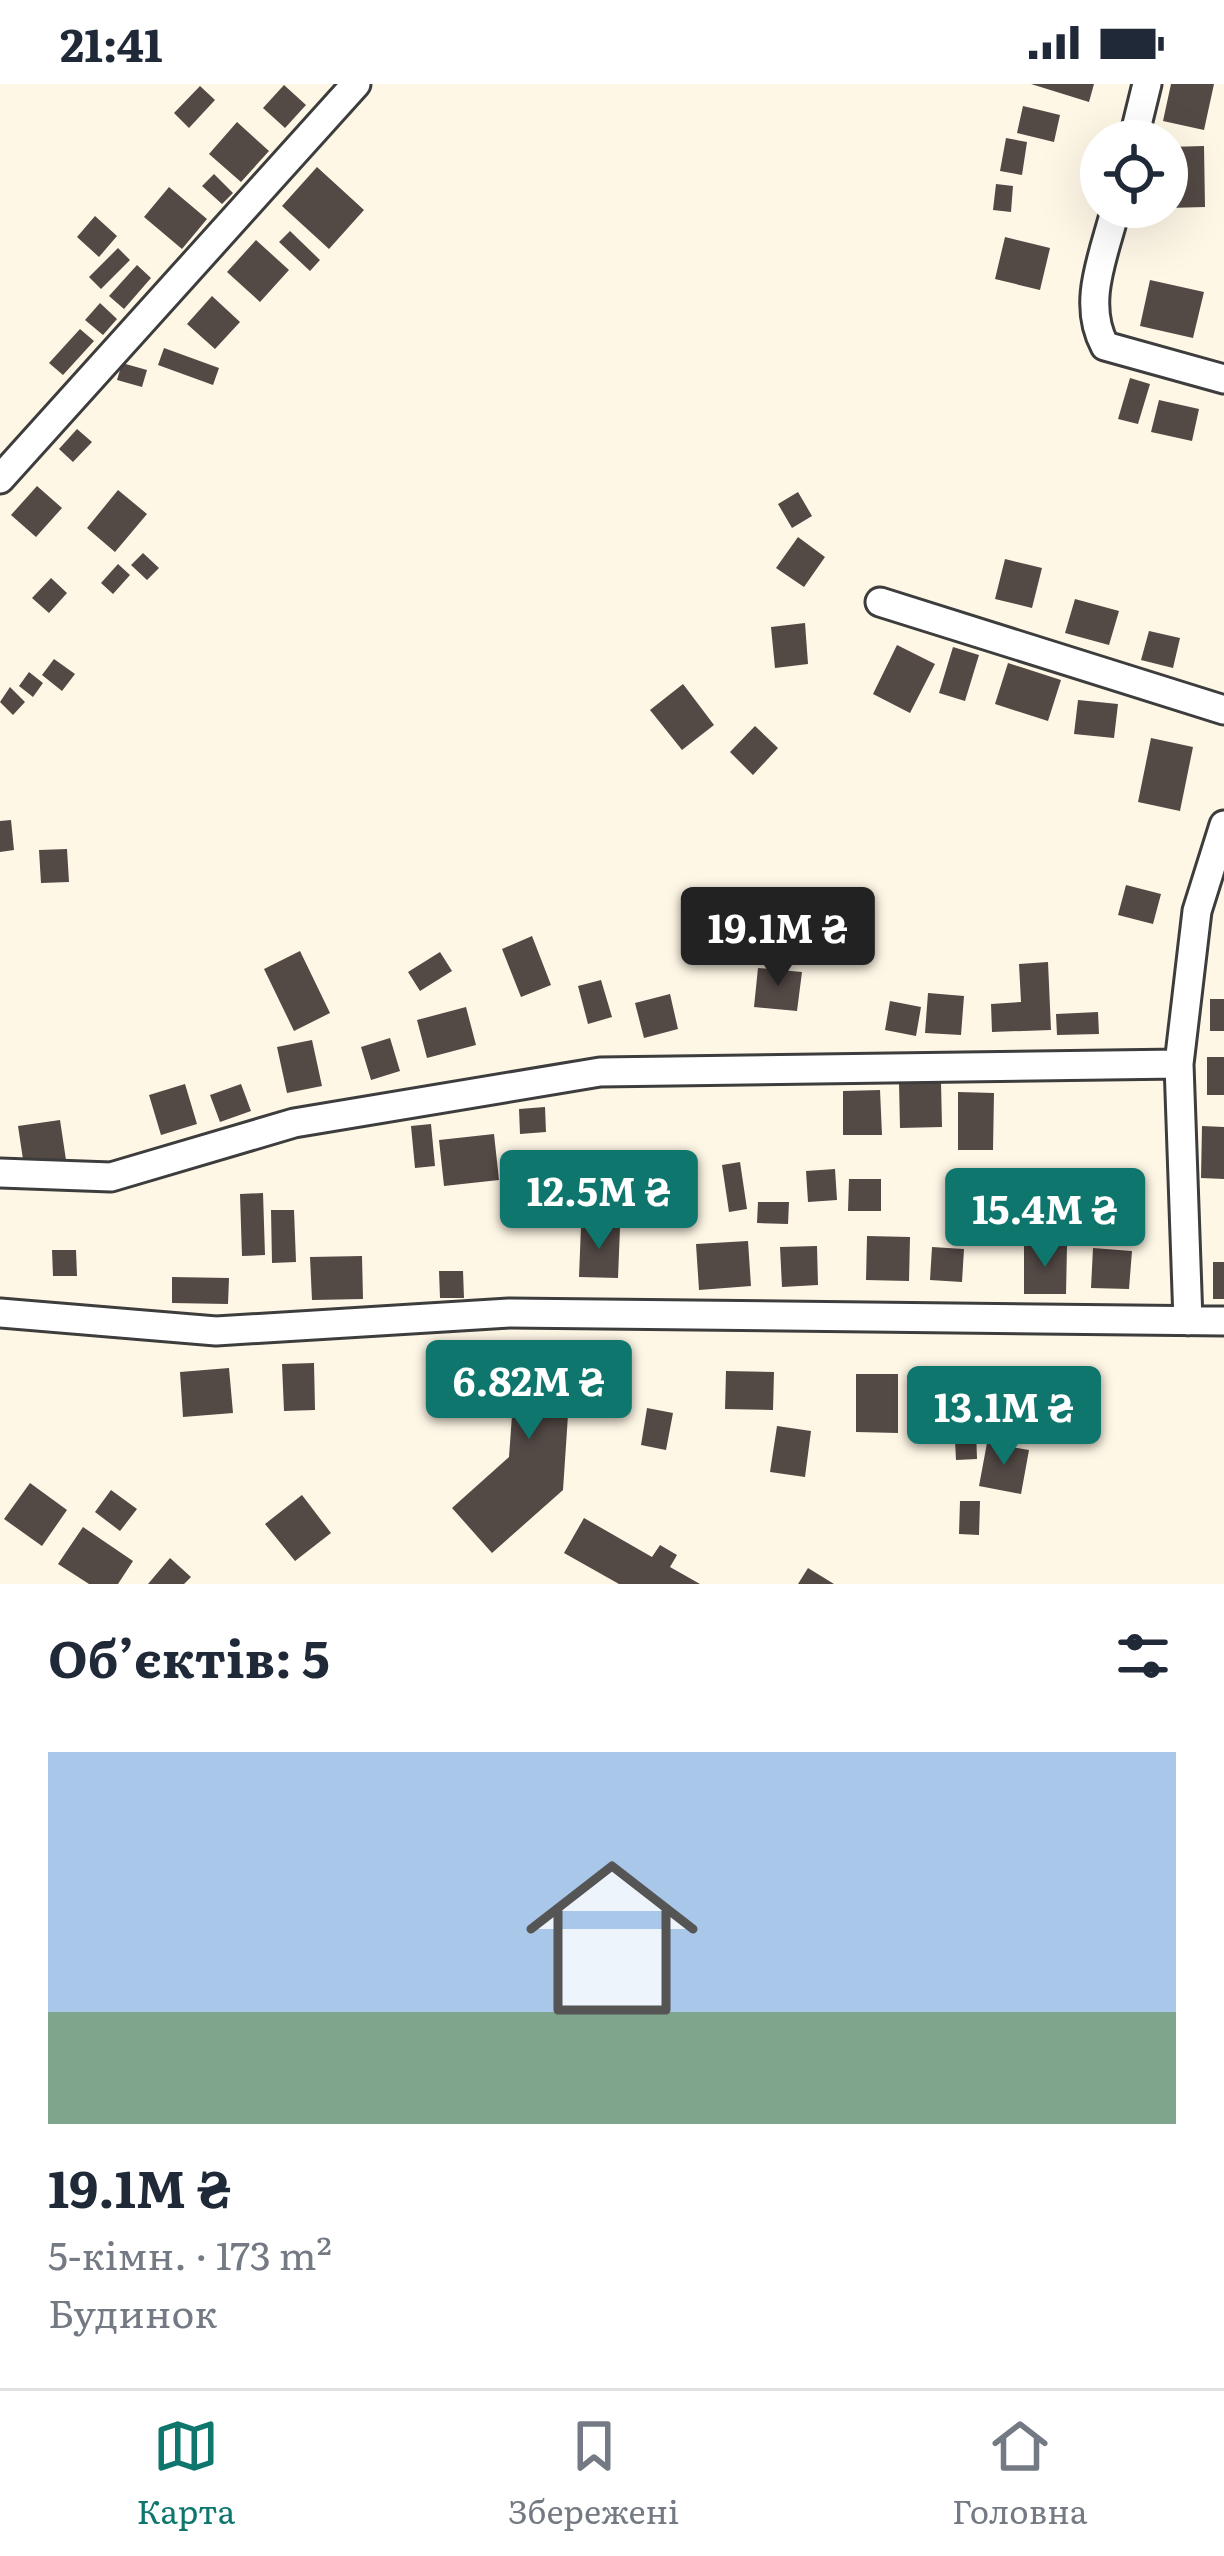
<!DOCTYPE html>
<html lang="uk">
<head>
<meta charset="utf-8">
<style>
	:root { --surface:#fff; --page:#f6f6f7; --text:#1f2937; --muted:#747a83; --line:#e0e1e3; --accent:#0f766e }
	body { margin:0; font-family:Literata,serif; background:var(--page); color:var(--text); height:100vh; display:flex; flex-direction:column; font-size:45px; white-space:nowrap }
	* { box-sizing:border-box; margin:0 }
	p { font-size:39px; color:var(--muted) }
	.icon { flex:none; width:66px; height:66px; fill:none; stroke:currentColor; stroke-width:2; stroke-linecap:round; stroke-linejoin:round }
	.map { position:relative; height:1500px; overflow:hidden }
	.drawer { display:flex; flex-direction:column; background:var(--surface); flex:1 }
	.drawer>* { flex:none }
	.fabs { position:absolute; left:1080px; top:36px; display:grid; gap:24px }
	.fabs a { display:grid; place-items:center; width:108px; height:108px; border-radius:50%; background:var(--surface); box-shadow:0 12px 48px #0002; font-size:60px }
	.price { position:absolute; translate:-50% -102px; padding:0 27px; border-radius:12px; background:var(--accent); color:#fff; font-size:39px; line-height:78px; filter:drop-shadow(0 3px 6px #0008) }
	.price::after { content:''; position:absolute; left:50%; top:72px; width:36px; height:27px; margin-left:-18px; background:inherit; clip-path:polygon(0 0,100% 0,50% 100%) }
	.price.on { background:#222; color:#fff }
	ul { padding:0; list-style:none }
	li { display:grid; align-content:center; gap:24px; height:636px; padding:0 48px }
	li+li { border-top:3px solid var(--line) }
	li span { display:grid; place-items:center; height:372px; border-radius:0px; color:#555 }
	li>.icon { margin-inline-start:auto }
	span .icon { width:216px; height:216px; fill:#fffc; stroke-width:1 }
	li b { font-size:51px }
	h2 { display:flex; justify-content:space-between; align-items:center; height:144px; padding:0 48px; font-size:51px }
	.status { display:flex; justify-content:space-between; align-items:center; height:84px; padding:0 60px; background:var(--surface); direction:ltr }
	.status svg { height:33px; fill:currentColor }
	.menu { display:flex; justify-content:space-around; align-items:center; height:168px; border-top:3px solid var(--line); background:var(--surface); font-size:33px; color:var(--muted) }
	.menu a { display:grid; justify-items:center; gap:6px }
	.menu .on { color:var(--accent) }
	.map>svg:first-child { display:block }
	.building { fill:#534945 }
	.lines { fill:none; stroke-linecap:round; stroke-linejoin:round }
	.street-casing { stroke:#3d3d3d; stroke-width:33 }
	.street { stroke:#fff; stroke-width:27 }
</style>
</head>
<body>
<div class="status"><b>21:41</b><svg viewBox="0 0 49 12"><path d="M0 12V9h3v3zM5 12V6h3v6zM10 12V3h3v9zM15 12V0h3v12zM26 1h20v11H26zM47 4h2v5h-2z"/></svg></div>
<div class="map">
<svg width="1224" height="1500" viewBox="0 0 1224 1500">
	<rect width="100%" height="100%" fill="#fff7e6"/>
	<!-- building -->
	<path class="building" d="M1031 0H1094L1089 18Z
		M1171 0H1214L1204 46 1163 37Z
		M284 1 306 21 285 44 263 24Z
		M200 2 215 16 189 44 174 29Z
		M1023 22 1060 31 1054 58 1017 49Z
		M237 38 269 67 241 98 209 70Z
		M1006 54 1027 58 1022 91 1000 87Z
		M1204 62 1205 123 1167 124V63Z
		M317 83 364 126 329 165 282 122Z
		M214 90 233 109 222 120 202 102Z
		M996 100 1013 102 1011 128 993 126Z
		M169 103 207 135 182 165 144 133Z
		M95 132 117 152 99 173 77 153Z
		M290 147 320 176 310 187 279 158Z
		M1005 153 1050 164 1040 206 995 195Z
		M256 156 289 186 260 218 227 188Z
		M118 164 130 176 101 205 89 193Z
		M137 181 151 194 124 225 109 212Z
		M1150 196 1204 208 1193 254 1140 242Z
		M212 212 240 238 215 265 187 240Z
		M100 219 117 235 103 251 85 236Z
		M80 245 94 257 63 291 49 279Z
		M164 264 219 284 213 301 158 281Z
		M122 279 147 286 142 303 117 296Z
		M1130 294 1150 300 1138 340 1118 335Z
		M1159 316 1199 325 1192 357 1151 348Z
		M77 345 92 358 73 378 59 365Z
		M37 402 62 424 36 453 11 431Z
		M118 406 147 430 115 468 87 444Z
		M798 408 812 432 792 444 778 420Z
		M798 453 825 473 804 503 776 484Z
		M143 469 159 484 147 496 131 481Z
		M1005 475 1042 484 1032 524 995 515Z
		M118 480 130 491 113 510 101 499Z
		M51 494 67 509 49 529 32 514Z
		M1075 515 1119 527 1109 561 1065 549Z
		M805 539 808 580 775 584 771 543Z
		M1149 547 1180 554 1173 584 1141 576Z
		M897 561 935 580 910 629 873 610Z
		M953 563 979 571 965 617 939 609Z
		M54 575 75 590 62 607 42 591Z
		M1008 579 1061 596 1048 637 995 620Z
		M29 588 43 599 33 613 19 602Z
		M683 600 714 641 682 666 650 626Z
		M10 603 25 618 13 631 0 618Z
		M1078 616 1118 620 1114 654 1074 650Z
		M755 642 778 664 753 691 730 668Z
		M1151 654 1193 663 1180 727 1138 718Z
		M11 736 14 766 0 768V737Z
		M67 765 69 798 41 799 39 766Z
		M1126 801 1161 810 1153 840 1118 831Z
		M765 818 808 823 805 852 761 847Z
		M532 852 551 901 521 913 502 865Z
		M300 867 330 929 294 947 264 885Z
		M440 868 452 887 420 907 408 888Z
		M1048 878 1051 946 992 948 991 920 1021 918 1019 880Z
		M758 884 802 888 797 927 754 923Z
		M601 896 612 933 588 940 578 902Z
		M928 909 964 912 961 951 925 949Z
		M670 910 678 945 644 954 635 919Z
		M1210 915H1224V947H1210Z
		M890 917 921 923 916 952 885 946Z
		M466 923 476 961 427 974 417 936Z
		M1098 928 1099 950 1057 951 1056 930Z
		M390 954 400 987 371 996 361 963Z
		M312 956 322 1002 287 1009 277 963Z
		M1207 973H1224V1011H1207Z
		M941 998 942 1043 900 1044 899 999Z
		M185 1000 197 1040 161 1051 149 1011Z
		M241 1000 251 1027 220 1038 210 1011Z
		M880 1006 882 1051H843V1007Z
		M958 1008 994 1009 993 1066H958Z
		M545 1023 546 1048 520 1050 519 1025Z
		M60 1036 66 1076 24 1082 18 1042Z
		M431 1040 435 1082 415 1084 411 1042Z
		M1202 1042 1224 1043V1095L1201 1094Z
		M494 1050 499 1096 444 1102 439 1056Z
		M740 1078 747 1125 729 1128 722 1081Z
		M835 1085 837 1116 808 1118 806 1087Z
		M849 1095H881V1127H848Z
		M1082 1101 1105 1102 1103 1137 1081 1136Z
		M263 1109 265 1171 242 1172 240 1110Z
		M758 1118H789L788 1140 757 1139Z
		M271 1126H294L296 1178 272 1179Z
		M581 1142 620 1144 618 1194 579 1193Z
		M867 1152 910 1153 909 1197 866 1196Z
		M748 1157 751 1202 699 1206 696 1160Z
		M1024 1161 1067 1162 1066 1210H1024Z
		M817 1162 818 1201 782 1203 780 1163Z
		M932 1163 964 1165 962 1198 930 1196Z
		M1093 1164 1132 1167 1129 1205 1091 1204Z
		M52 1166H76L77 1192H53Z
		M362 1172 363 1215 312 1216 310 1173Z
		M1213 1178H1224V1215H1213Z
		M439 1187H463L464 1214H440Z
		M172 1193 229 1194 228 1220 172 1219Z
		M447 1273 469 1274 468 1317 446 1316Z
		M314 1279 315 1326 284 1327 282 1280Z
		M476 1282 609 1283 608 1331H568L563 1406 492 1469 452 1424 509 1373 512 1331H476Z
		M229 1284 233 1329 183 1333 180 1288Z
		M726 1287 774 1288 773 1326 725 1325Z
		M856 1290H898V1349L856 1348Z
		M975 1316 977 1375 956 1376 953 1317Z
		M647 1324 673 1329 666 1366 641 1361Z
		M777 1342 811 1347 805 1393 770 1388Z
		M987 1359 1029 1366 1021 1410 979 1402Z
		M30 1399 67 1426 42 1462 4 1435Z
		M111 1406 137 1425 120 1447 95 1428Z
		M302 1411 331 1449 295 1477 265 1440Z
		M960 1417H980L979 1451 959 1450Z
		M584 1434 652 1473 660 1461 677 1471 670 1483 700 1500H619L564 1469Z
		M83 1443 133 1477 118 1500H89L58 1480Z
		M170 1474 191 1493 184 1500H148Z
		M808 1484 834 1500H798Z"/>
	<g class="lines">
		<!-- street casing -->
		<g class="street-casing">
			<path id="street" d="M1133 57 1147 0
				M1116 123C1105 169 1081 218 1105 262L1224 295
				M0 395 356 0
				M880 518 1224 626
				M0 1089 111 1093 294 1039 600 988 1179 980
				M0 1229 216 1247 509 1229 1224 1237
				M1188 1237 1179 980 1197 827 1224 741"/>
		</g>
		<!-- street -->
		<use href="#street" class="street"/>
	</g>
</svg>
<div class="fabs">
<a><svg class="icon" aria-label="locate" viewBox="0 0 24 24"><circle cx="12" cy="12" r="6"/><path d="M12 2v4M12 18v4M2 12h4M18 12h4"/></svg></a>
</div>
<b class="price on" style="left:778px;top:905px">19.1M ₴</b>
<b class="price" style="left:599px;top:1168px">12.5M ₴</b>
<b class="price" style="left:1045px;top:1186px">15.4M ₴</b>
<b class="price" style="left:529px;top:1358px">6.82M ₴</b>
<b class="price" style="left:1004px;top:1384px">13.1M ₴</b>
</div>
<section class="drawer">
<h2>Об’єктів: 5<svg class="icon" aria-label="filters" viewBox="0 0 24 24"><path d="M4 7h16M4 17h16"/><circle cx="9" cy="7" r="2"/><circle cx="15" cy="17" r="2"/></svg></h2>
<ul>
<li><span style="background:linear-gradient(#a9c7e8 70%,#7fa58c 0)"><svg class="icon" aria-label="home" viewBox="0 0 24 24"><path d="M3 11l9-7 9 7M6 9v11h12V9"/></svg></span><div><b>19.1M ₴</b><p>5-кімн. · 173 m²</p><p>Будинок</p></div></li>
</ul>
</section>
<nav class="menu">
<a class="on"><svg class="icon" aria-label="map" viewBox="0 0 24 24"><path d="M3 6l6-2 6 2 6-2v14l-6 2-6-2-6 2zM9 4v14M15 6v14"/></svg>Карта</a>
<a><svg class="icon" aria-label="saved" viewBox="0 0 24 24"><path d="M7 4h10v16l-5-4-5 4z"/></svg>Збережені</a>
<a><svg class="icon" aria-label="home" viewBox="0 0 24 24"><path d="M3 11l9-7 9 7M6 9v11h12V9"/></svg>Головна</a>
</nav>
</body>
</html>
